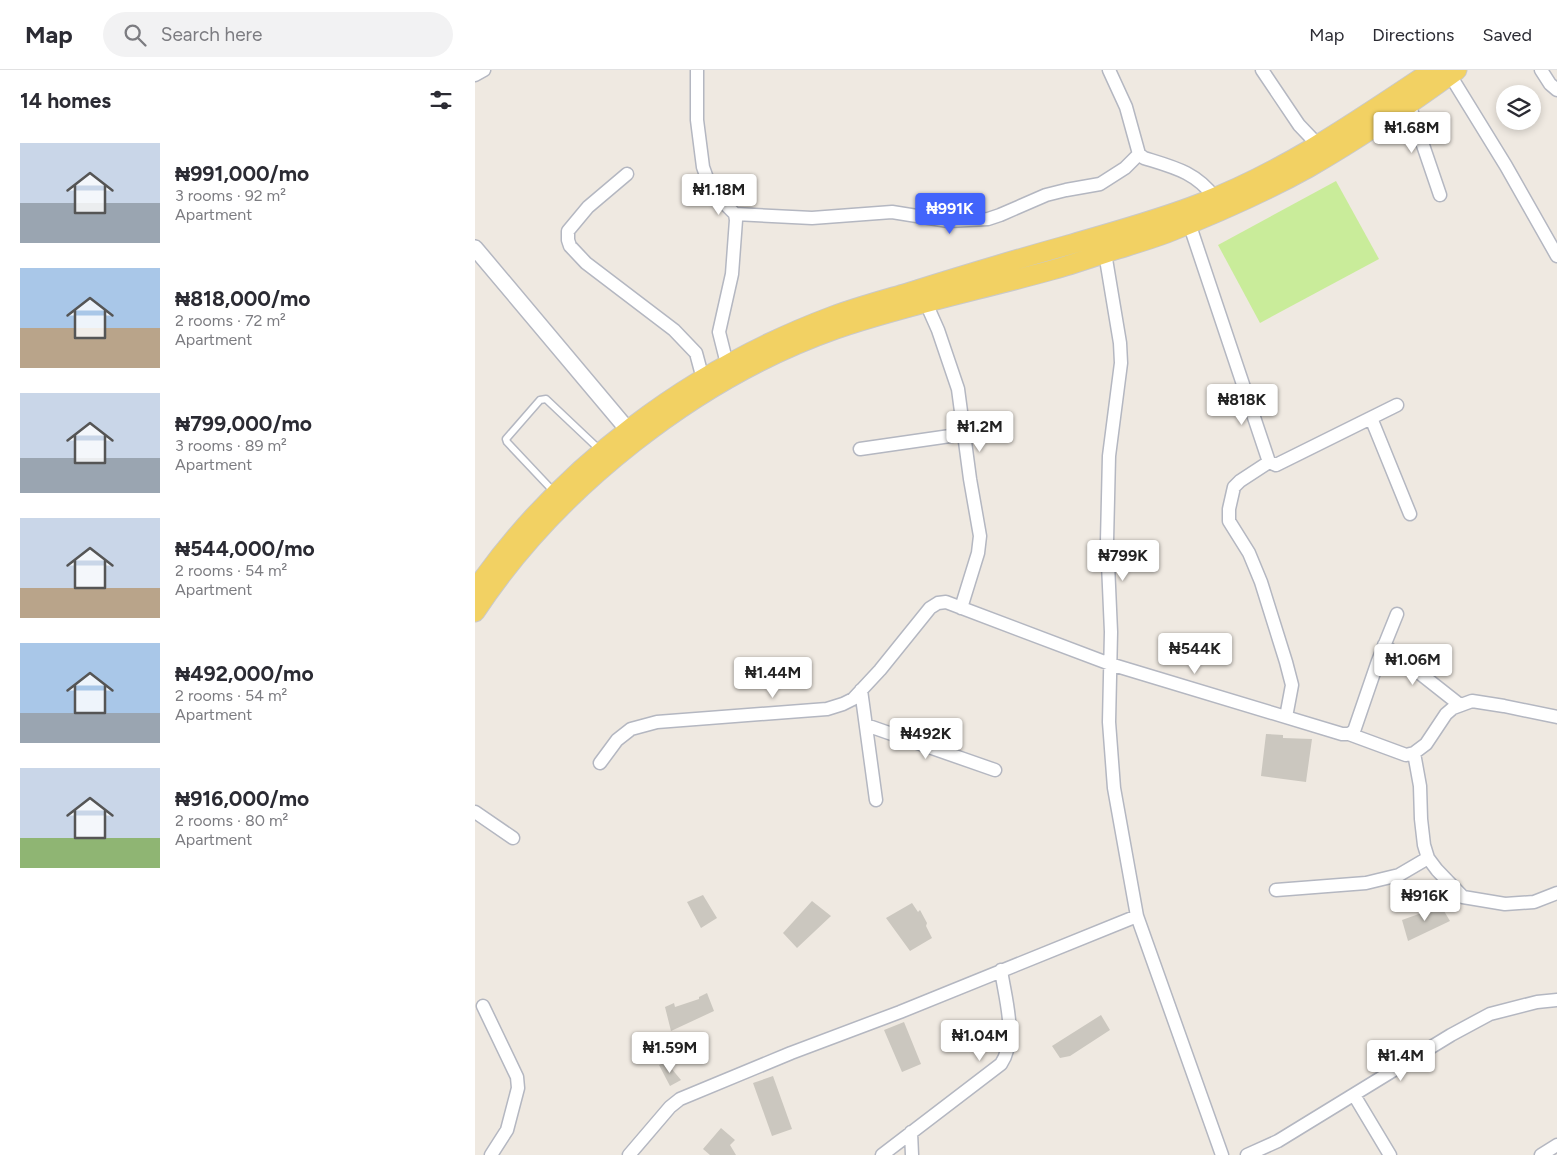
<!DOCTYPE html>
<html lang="en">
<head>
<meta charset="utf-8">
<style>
	:root { --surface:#fff; --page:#f2f2f3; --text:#2b2b33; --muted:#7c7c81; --line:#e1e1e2; --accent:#4264fb }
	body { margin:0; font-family:Figtree,sans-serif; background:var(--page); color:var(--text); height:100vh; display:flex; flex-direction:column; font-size:19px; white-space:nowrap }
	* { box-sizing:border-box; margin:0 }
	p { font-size:16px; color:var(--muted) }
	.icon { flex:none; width:28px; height:28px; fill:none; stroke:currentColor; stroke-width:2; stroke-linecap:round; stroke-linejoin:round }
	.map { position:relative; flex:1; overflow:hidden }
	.side { display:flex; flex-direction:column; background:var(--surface); width:475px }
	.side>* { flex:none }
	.buttons { position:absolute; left:1021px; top:15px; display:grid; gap:10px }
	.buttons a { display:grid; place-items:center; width:45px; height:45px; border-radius:50%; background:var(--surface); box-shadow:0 2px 8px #0003; font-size:25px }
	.price { position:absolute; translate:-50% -42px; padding:0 11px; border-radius:5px; background:#fff; color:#222; font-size:16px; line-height:32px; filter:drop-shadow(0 1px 2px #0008) }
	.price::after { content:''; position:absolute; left:50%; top:30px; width:15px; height:11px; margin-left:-8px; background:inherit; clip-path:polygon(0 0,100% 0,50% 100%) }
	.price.active { background:var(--accent); color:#fff }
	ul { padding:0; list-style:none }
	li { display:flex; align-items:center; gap:15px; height:125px; padding:0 20px }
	li span { display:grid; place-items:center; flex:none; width:140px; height:100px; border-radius:0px; color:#555 }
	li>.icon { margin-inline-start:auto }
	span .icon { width:60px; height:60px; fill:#fffc; stroke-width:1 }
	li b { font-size:21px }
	h2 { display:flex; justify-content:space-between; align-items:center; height:60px; padding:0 20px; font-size:21px }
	header { display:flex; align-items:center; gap:30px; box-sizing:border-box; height:70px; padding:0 25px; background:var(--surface); border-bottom:1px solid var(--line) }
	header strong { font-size:24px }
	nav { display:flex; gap:28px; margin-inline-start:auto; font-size:18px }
	.search { width:350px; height:45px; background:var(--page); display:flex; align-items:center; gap:12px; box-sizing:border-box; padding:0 18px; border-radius:28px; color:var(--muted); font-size:19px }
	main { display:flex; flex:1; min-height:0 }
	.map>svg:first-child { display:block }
	.pitch { fill:#c9ec9a }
	.building { fill:#cbc7bf }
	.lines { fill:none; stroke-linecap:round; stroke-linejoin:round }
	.service-casing { stroke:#b4b7c1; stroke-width:9 }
	.minor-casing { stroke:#b4b7c1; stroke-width:15 }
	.tertiary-casing { stroke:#b4b7c1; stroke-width:18 }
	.primary-casing { stroke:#c9c9c9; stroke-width:21 }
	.service { stroke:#fff; stroke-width:6 }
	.minor { stroke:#fff; stroke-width:12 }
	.tertiary { stroke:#fff; stroke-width:15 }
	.primary { stroke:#f2d163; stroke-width:19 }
</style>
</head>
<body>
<header>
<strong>Map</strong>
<div class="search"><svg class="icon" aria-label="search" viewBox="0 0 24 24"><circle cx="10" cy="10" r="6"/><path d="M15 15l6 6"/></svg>Search here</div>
<nav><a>Map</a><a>Directions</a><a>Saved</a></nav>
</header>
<main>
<section class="side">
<h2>14 homes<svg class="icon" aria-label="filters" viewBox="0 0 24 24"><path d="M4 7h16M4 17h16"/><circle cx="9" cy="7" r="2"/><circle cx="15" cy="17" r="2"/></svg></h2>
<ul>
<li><span style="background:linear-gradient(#c9d6e8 60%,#9aa5b1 0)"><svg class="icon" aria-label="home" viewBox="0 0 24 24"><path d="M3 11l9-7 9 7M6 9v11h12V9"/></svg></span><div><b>₦991,000/mo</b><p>3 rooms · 92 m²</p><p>Apartment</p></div></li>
<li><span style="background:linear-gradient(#a9c7e8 60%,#b9a48a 0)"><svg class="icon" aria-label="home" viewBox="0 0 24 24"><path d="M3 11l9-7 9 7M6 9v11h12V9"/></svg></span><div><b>₦818,000/mo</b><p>2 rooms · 72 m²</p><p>Apartment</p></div></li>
<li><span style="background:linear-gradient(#c9d6e8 65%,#9aa5b1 0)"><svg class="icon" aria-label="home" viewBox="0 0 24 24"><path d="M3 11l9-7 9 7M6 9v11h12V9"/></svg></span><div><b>₦799,000/mo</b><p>3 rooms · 89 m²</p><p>Apartment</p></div></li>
<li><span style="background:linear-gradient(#c9d6e8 70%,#b9a48a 0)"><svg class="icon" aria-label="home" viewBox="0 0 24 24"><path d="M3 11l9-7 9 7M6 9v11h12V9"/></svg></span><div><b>₦544,000/mo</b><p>2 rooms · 54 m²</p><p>Apartment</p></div></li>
<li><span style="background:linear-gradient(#a9c7e8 70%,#9aa5b1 0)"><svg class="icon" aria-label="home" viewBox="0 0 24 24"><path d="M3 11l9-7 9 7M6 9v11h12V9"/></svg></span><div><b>₦492,000/mo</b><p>2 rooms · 54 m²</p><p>Apartment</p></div></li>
<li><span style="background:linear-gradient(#c9d6e8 70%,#8fb573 0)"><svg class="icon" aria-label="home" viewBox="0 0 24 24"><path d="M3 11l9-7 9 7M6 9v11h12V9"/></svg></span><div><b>₦916,000/mo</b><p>2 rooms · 80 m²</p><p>Apartment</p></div></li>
</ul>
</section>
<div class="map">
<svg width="1082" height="1085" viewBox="0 0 1082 1085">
	<rect width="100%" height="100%" fill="#efe9e1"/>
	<!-- pitch -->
	<path class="pitch" d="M861 111 904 189 785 253 743 175Z"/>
	<!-- building -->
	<path class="building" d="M791 664 808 665V668L837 669 831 712 786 706Z
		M228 825 242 848 226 858 212 832Z
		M337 831 356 846 322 878 308 863Z
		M437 833 443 842 445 840 452 853 451 856 457 868 435 881 411 848Z
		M966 836 975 851 933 871 927 850Z
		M232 923 239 941 196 961 190 937 199 933 200 937 224 929V927Z
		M626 945 635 960 595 986 585 988 577 976Z
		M429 952 446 994 427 1002 409 960Z
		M191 992 206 1010 195 1016 184 995Z
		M298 1006 317 1059 297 1066 278 1013Z
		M246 1058 260 1070 255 1075 261 1085H235L228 1079Z"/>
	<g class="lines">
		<!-- service casing -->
		<g class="service-casing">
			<path id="service" d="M80 423 32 372 31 369 65 330 71 329 126 381"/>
		</g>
		<!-- minor casing -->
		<g class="minor-casing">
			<path id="minor" d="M222 0V50L228 97 233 111 247 131 260 144 261 150 257 204 244 262 252 294
				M634 0 651 37 664 84 669 88C698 97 721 102 740 128
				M787 0 824 55 844 76
				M1066 0 1075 14 1082 20
				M0 5 9 0
				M975 5 1031 96 1082 186
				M934 34 965 125
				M152 104 113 137 93 161V170L95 176 111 193 199 260 221 283 228 309
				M260 144 337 148 417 142 473 151 513 149 525 145 571 125 591 120 625 114 650 98 664 84
				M714 153 794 392 801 395 922 335
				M630 183 645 273 646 293 634 386 632 471 636 562 634 652 639 718 662 846 747 1085
				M451 233 463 260 483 319 495 409 505 466 503 483 486 538
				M896 348 935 444
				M385 379 489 364
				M794 392 765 411 759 417 754 439V451L774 483 786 512 811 592 817 615 811 647
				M909 575 985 635
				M386 620 401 730
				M391 655 520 700
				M874 664 931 685 939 683 951 674 971 644 978 638 997 631 1029 636 1082 647
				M939 683 945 716 946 749 949 775 953 788 962 800 988 827 1030 834 1059 832 1082 823
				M125 693 142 670 156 659 182 652 352 639 368 634 378 629 405 600 455 538 463 533 471 532 635 594 867 664H874L879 661 903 591 922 544
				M0 742 38 768
				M801 820 891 813 924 805 953 788
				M8 936 42 1007 43 1018 32 1060 16 1085
				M879 1025 915 1085
				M436 1062 437 1085
				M154 1085 195 1037 205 1029 316 983 425 942 662 846
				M407 1085 526 994C543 968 530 928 526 900
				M772 1085 803 1071 976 965 1015 944 1062 932 1082 930
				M1066 1085 1082 1075"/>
		</g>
		<!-- tertiary casing -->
		<g class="tertiary-casing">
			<path id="tertiary" d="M0 178 153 360"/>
		</g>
		<!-- primary casing -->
		<g class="primary-casing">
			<path id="primary" d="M0 520C87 395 216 299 358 246 382 237 408 230 432 223 486 206 539 190 593 175 637 162 683 150 726 133 810 101 883 50 958 0
				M0 542C81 419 221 308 361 259 431 235 505 220 577 200 599 194 621 186 643 179 659 174 676 169 692 163 740 144 788 123 833 98 885 68 934 35 982 0"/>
		</g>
		<!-- service -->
		<use href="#service" class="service"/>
		<!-- minor -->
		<use href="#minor" class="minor"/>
		<!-- tertiary -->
		<use href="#tertiary" class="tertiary"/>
		<!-- primary -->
		<use href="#primary" class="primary"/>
	</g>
</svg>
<div class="buttons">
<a><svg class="icon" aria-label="layers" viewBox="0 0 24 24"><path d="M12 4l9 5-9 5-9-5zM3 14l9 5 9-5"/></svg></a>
</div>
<b class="price" style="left:937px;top:84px">₦1.68M</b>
<b class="price" style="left:244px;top:146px">₦1.18M</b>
<b class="price active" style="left:475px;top:165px">₦991K</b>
<b class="price" style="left:767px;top:356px">₦818K</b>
<b class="price" style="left:505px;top:383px">₦1.2M</b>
<b class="price" style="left:648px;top:512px">₦799K</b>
<b class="price" style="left:720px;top:605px">₦544K</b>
<b class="price" style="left:938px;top:616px">₦1.06M</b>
<b class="price" style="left:298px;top:629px">₦1.44M</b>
<b class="price" style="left:451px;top:690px">₦492K</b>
<b class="price" style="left:950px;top:852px">₦916K</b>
<b class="price" style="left:505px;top:992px">₦1.04M</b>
<b class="price" style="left:195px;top:1004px">₦1.59M</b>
<b class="price" style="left:926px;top:1012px">₦1.4M</b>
</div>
</main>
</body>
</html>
